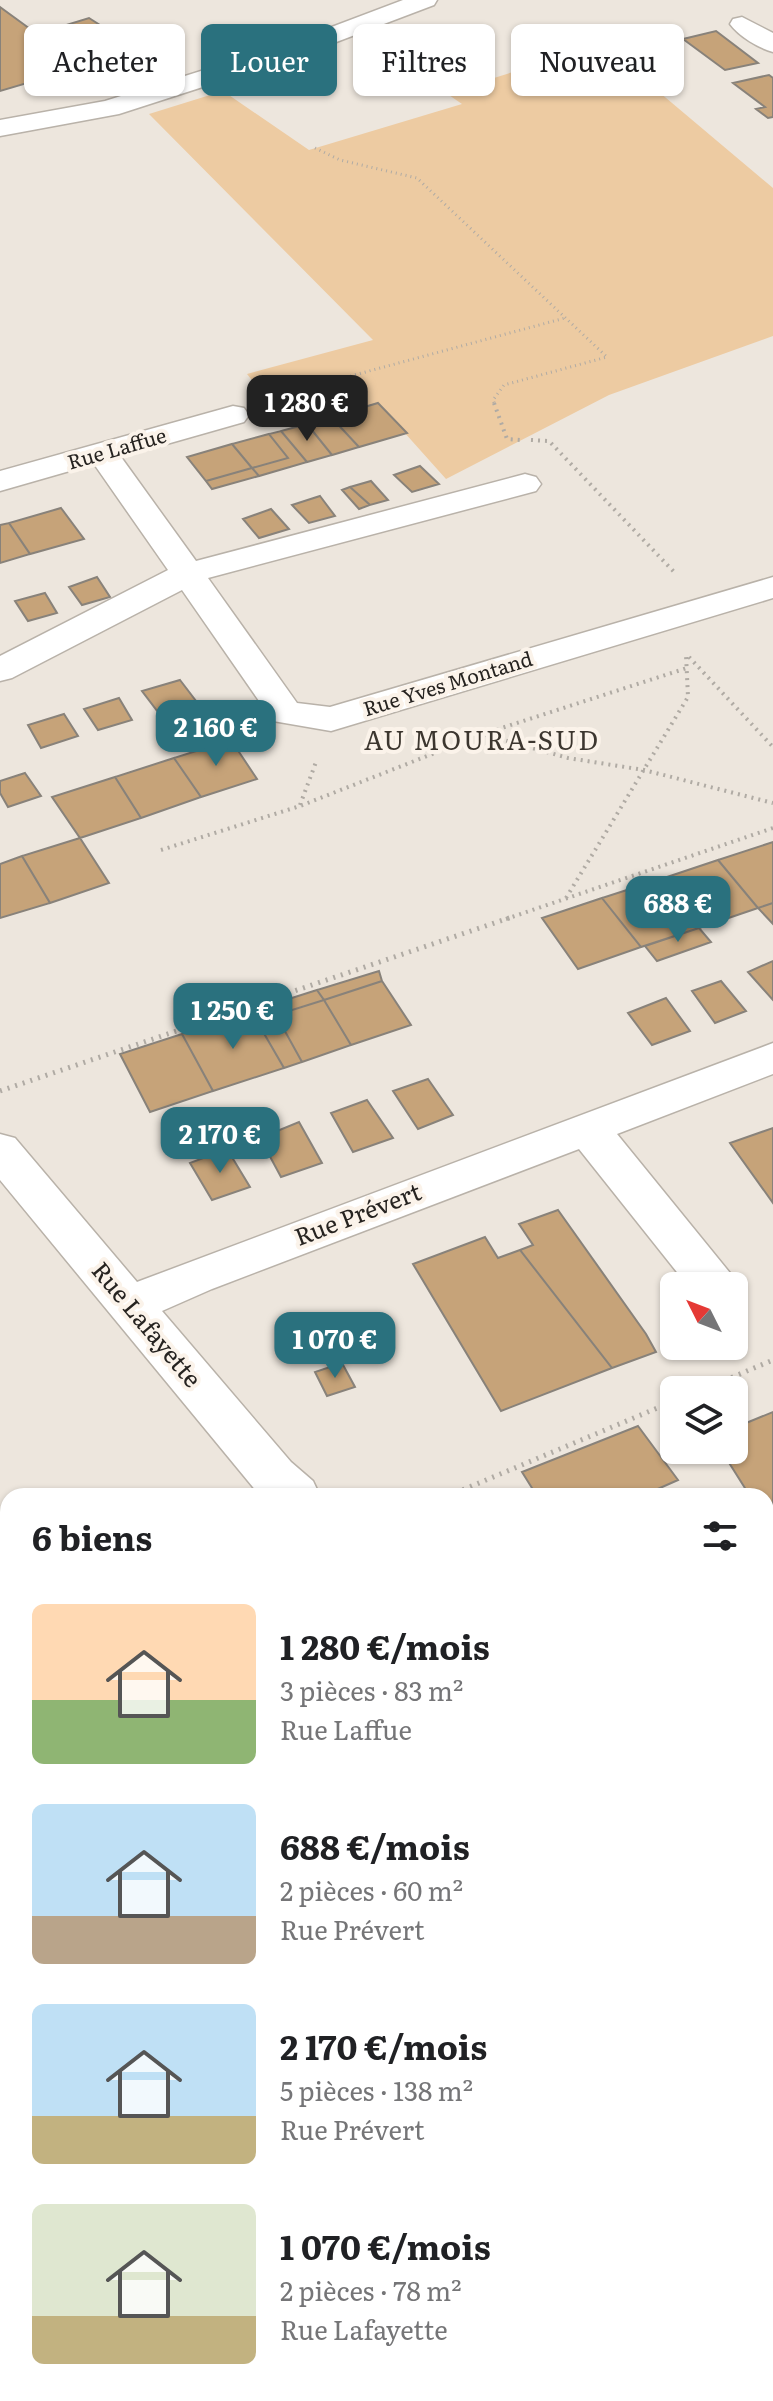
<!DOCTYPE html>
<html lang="fr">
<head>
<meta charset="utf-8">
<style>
	:root { --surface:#fff; --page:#f2f2f2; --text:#202124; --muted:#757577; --accent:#2a717e }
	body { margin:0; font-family:Literata,serif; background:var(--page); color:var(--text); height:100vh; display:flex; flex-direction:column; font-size:30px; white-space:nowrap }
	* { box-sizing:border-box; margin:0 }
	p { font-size:26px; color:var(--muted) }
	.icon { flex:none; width:44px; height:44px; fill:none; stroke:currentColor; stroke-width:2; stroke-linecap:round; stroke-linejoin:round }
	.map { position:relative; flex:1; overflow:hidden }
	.details { position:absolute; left:0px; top:1488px; width:774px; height:914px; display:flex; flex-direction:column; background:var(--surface); border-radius:24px 24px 0 0; box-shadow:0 2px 6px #0004 }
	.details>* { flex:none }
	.guide { position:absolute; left:24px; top:24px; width:726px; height:72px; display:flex; gap:16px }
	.needle { width:52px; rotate:312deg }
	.tools { position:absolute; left:660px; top:1272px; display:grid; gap:16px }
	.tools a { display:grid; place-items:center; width:88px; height:88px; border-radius:12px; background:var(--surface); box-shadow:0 2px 6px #0004; font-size:40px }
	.price { position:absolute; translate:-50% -68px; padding:0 18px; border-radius:16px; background:var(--accent); color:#fff; font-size:26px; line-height:52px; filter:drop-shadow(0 2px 4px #0008) }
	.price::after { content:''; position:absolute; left:50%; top:48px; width:24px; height:18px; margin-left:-12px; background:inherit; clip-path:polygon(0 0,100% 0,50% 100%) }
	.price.on { background:#222; color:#fff }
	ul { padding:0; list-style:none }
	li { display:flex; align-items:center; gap:24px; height:200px; padding:0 32px }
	li span { display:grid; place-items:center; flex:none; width:224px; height:160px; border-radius:12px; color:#555 }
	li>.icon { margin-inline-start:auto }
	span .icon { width:96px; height:96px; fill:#fffc; stroke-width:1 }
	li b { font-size:34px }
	h2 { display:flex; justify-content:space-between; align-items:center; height:96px; padding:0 32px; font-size:34px }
	.chip { padding:0 28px; border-radius:12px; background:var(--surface); box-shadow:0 2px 6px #0004; font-size:28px; line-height:72px }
	.chip.on { background:var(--accent); color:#fff }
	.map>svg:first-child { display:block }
	.green { fill:#edcba2 }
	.building { fill:#c6a379; stroke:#88827a; stroke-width:2 }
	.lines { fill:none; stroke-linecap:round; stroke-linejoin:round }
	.minor-casing { stroke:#b9b2a9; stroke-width:3 }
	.path-far2 { stroke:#b0aba4; stroke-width:3; stroke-dasharray:1 4; stroke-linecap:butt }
	.path-far1 { stroke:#b0aba4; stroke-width:4; stroke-dasharray:2 5; stroke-linecap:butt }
	.path { stroke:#b0aba4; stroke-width:5; stroke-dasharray:2 6; stroke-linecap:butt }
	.minor { fill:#fff; fill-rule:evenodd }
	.labels { text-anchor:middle; stroke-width:8; stroke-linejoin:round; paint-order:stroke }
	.far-street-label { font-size:20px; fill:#262320; stroke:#fbf3ea }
	.street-label { font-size:24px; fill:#262320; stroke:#fbf3ea }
	.neighbourhood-label { font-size:26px; letter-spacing:2px; fill:#3c362f; stroke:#fbf3ea }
</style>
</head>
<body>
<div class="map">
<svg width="773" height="2401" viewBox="0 0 773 2401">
	<rect width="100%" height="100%" fill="#ede6dd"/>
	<!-- green -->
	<path class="green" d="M602 44 773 188V336L609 395 446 479 378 403 287 424 247 374 373 340 149 114 223 91 309 150 462 104 446 93Z"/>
	<!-- building -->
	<path class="building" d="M0 7 37 34 89 18 139 50 0 91Z
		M716 31 758 63 725 70 683 39Z
		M769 75 773 78V117L768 118 756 109 765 107 733 83Z
		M378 403 407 433 359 447 331 417Z
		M331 417 359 447 332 455 307 424Z
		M307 424 332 455 307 462 281 431Z
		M281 431 307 462 259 476 252 468 288 458 269 434Z
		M269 434 288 458 252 468 232 444Z
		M232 444 252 468 206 481 187 457Z
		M420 466 439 484 412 492 394 475Z
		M252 468 259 476 212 489 206 481Z
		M371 481 388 500 370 505 350 487Z
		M350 487 370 505 359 509 342 490Z
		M320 496 335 516 309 523 292 505Z
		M61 508 84 539 30 554 9 523Z
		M271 509 289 529 259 538 243 519Z
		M9 523 30 554 0 563V525Z
		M97 577 110 597 82 605 69 587Z
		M45 593 57 613 28 621 15 601Z
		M180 680 196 701 158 712 142 691Z
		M119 698 132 720 98 730 84 709Z
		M64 714 78 736 41 748 28 725Z
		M231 740 257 779 201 797 174 758Z
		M174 758 201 797 141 818 115 777Z
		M25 773 41 796 8 807 0 793V781Z
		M115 777 141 818 80 838 52 797Z
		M80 838 109 883 50 903 22 856Z
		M773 842V903L758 908 718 860Z
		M22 856 50 903 0 918V864Z
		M718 860 758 908 699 928 658 880Z
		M658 880 699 928 641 947 602 898Z
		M602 898 641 947 578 969 542 918Z
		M773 903V924L758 908Z
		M699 928 711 942 657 961 645 946Z
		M773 961V1000L748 972Z
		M379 971 382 981 324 1000 317 990Z
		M382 981 411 1025 351 1045 324 1000Z
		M721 981 746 1011 715 1023 692 991Z
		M317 990 324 1000 276 1015 302 1062 284 1068 251 1011Z
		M666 998 690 1031 652 1045 628 1013Z
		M324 1000 351 1045 302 1062 276 1015Z
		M251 1011 284 1068 213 1091 182 1034Z
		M182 1034 213 1091 150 1112 120 1054Z
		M428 1079 453 1115 418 1129 393 1091Z
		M367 1100 393 1138 353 1152 331 1113Z
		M299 1122 322 1163 281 1177 260 1138Z
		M773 1128V1203L730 1143Z
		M227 1149 250 1187 212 1200 190 1163Z
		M558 1210 646 1334 656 1352 612 1368 520 1250 533 1245 519 1224Z
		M485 1237 498 1258 520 1250 612 1368 501 1411 413 1264Z
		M342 1363 355 1387 327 1396 315 1372Z
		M773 1412V1532L766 1521V1496H750L721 1450H734V1428Z
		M638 1426 678 1480 642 1496H537L522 1472Z
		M0 1595 8 1603V1660L0 1666Z
		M8 1765V1903H0V1772Z
		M766 2238 773 2239V2348L766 2347Z"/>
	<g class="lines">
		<!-- minor casing -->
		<g class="minor-casing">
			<path id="minor" d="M403 0H437L434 5 302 55 119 114 0 136V120L105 101 284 45Z
				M742 17 773 33V52C758 48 739 36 730 24L733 19Z
				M233 406 244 408 249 415 244 422 121 457 196 561 525 474 536 477 541 484 536 491 208 578 297 703 330 707 773 577V598L331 731 273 721 182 590 12 678 0 681V656L168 570 94 464 0 491V471Z
				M773 1043V1074L617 1134 730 1273 737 1286 734 1291V1286H688L579 1149 212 1289 162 1311 291 1462 313 1481 320 1496H262L257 1492 0 1180V1134L15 1138 137 1282Z
				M766 1755 773 1757V1808L766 1806Z"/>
		</g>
		<!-- path-far2 -->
		<path class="path-far2" d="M315 148 340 160 417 178 607 357 504 385 493 400 495 405
			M273 397 565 318"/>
		<!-- path-far1 -->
		<path class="path-far1" d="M494 403 507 439 521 440
			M531 440 549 441 676 574
			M689 657 773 747
			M486 735 568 758 644 770 773 803
			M300 805 316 762
			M161 850 300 806 483 734 687 668
			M566 898 688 697 686 655
			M506 919 773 828"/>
		<!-- path -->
		<path class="path" d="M0 1091 512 917
			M702 1390 773 1360
			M448 1496 674 1401"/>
		<!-- minor -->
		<use href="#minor" class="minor"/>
	</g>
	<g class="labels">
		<!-- far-street labels -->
		<g class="far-street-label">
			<text transform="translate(117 449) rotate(-16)" y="7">Rue Laffue</text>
			<text transform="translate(448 684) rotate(-17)" y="7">Rue Yves Montand</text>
		</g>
		<!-- street labels -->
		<g class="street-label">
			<text transform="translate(358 1215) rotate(-21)" y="8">Rue Prévert</text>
			<text transform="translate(146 1325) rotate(50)" y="8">Rue Lafayette</text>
		</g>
		<!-- neighbourhood labels -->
		<g class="neighbourhood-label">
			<text x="482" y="750">AU MOURA-SUD</text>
		</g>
	</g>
</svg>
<div class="tools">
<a><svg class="needle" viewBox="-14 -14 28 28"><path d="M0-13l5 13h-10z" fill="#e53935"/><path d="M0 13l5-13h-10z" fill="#757577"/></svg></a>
<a><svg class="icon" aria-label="layers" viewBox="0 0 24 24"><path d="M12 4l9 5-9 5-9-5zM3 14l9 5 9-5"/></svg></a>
</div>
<b class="price on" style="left:307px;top:443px">1 280 €</b>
<b class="price" style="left:216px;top:768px">2 160 €</b>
<b class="price" style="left:678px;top:944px">688 €</b>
<b class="price" style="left:233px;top:1051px">1 250 €</b>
<b class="price" style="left:220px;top:1175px">2 170 €</b>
<b class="price" style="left:335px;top:1380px">1 070 €</b>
<div class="guide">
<a class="chip">Acheter</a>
<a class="chip on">Louer</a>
<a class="chip">Filtres</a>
<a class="chip">Nouveau</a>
</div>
<section class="details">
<h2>6 biens<svg class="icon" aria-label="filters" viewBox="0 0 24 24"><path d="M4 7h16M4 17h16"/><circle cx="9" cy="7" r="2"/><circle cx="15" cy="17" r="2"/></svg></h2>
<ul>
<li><span style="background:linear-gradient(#ffd9b3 60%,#8fb573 0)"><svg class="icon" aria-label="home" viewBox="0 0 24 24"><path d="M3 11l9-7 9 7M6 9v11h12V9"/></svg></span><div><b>1 280 €/mois</b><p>3 pièces · 83 m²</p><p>Rue Laffue</p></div></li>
<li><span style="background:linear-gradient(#bfe0f5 70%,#b9a48a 0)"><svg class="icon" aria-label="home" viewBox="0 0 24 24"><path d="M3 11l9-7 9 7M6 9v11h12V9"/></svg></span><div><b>688 €/mois</b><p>2 pièces · 60 m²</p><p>Rue Prévert</p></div></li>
<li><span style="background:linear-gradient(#bfe0f5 70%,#c2b280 0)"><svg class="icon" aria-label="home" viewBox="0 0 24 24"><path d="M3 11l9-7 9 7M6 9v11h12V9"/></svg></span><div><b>2 170 €/mois</b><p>5 pièces · 138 m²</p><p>Rue Prévert</p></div></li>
<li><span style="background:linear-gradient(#dfe7d0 70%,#c2b280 0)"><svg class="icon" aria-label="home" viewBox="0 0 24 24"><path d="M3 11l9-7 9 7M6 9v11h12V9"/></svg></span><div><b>1 070 €/mois</b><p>2 pièces · 78 m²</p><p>Rue Lafayette</p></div></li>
</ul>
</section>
</div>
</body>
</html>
